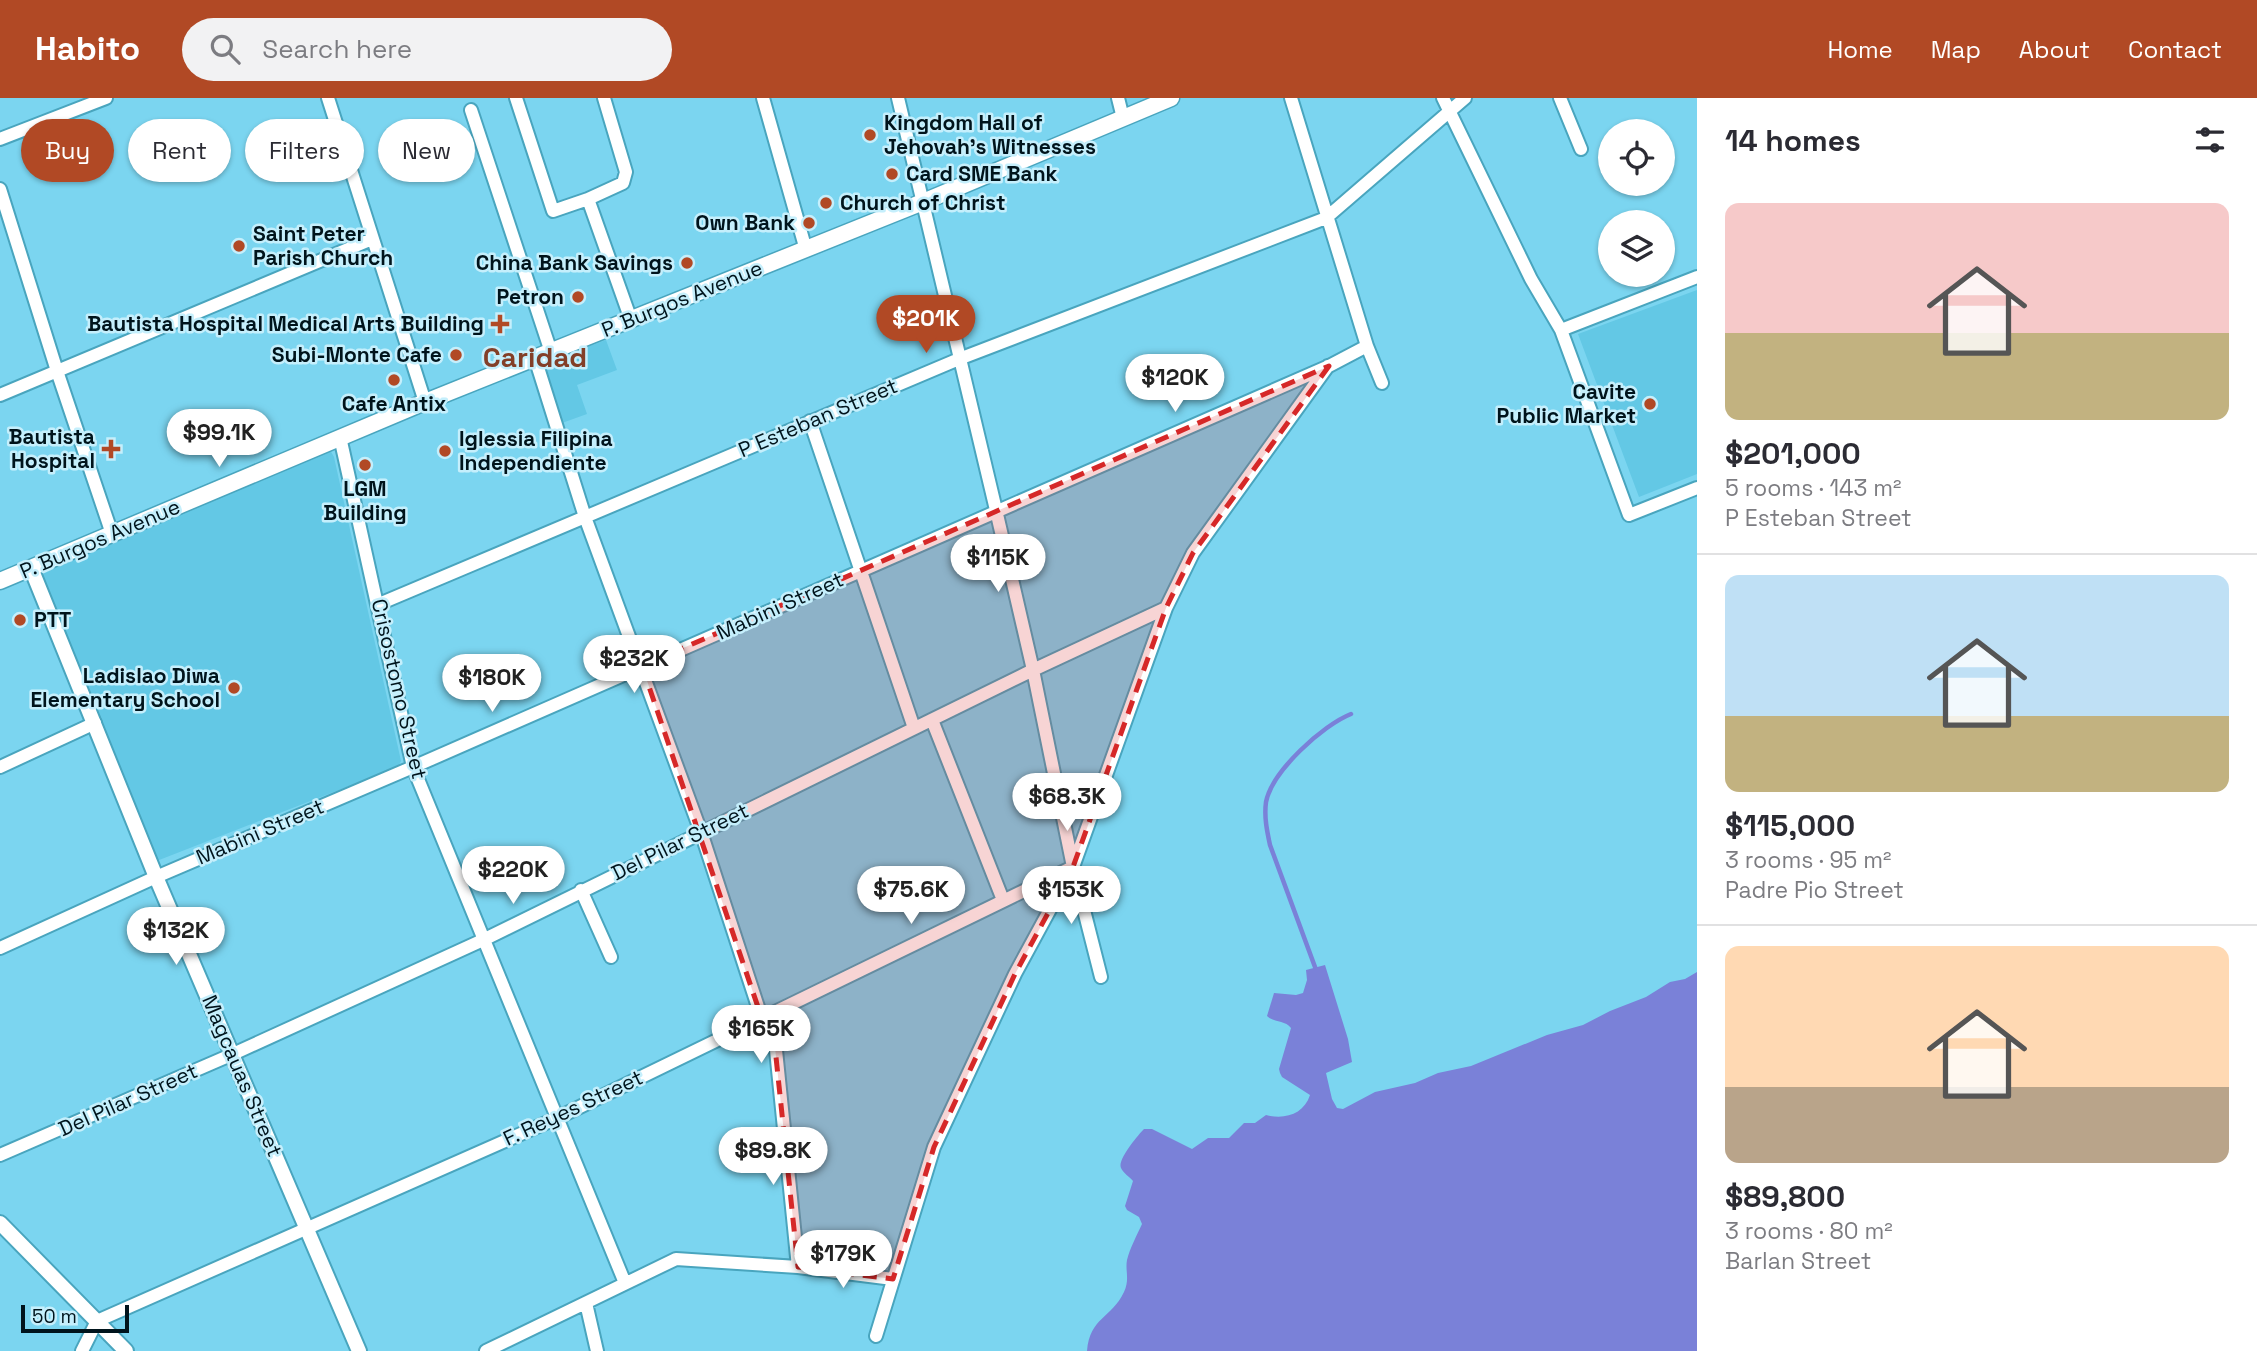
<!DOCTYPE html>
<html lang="en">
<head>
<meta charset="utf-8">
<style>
	:root { --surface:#fff; --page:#f2f2f3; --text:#2b2b33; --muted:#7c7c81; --line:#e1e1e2; --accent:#b14925 }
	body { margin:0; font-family:"Space Grotesk",sans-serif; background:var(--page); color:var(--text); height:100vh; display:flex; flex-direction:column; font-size:26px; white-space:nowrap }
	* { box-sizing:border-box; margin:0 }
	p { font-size:23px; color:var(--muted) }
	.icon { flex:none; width:38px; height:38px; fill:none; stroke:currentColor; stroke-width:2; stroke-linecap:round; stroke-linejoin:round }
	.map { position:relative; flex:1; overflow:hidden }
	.details { display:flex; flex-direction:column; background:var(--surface); width:560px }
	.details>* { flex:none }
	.banner { position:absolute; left:21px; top:21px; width:665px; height:63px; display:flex; gap:14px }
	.fabs { position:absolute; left:1598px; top:21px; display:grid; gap:14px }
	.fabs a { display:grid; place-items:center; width:77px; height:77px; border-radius:50%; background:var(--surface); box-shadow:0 2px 5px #0004; font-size:35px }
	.scale { position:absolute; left:21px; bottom:18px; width:108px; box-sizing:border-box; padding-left:7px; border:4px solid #00141c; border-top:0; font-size:19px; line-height:24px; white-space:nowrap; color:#00141c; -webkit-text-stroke:5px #c5effc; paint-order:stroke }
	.price { position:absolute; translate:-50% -60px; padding:0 16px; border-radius:24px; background:#fff; color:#222; font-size:23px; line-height:46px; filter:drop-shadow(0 2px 4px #0008) }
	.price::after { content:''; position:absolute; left:50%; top:42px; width:21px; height:16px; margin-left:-10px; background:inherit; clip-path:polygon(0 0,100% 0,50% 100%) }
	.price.selected { background:var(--accent); color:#fff }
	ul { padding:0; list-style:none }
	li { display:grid; align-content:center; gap:14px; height:371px; padding:0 28px }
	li+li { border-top:2px solid var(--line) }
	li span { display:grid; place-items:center; height:217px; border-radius:14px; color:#555 }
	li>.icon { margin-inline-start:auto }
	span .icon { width:126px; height:126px; fill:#fffc; stroke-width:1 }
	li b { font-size:30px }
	h2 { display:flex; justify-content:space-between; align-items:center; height:84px; padding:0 28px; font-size:30px }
	.chip { padding:0 24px; border-radius:32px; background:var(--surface); box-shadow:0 2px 5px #0004; font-size:24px; line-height:63px }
	.chip.selected { background:var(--accent); color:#fff }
	header { display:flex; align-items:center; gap:42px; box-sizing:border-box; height:98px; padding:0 35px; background:var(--accent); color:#fff }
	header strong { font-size:33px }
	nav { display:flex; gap:38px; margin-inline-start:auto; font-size:24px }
	.search { width:490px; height:63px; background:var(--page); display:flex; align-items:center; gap:18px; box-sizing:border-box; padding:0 24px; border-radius:38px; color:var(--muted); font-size:26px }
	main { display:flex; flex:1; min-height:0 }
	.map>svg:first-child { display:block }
	.built { fill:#63c8e5 }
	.water { fill:#7a81d8 }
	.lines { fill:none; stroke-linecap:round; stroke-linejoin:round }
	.stream { stroke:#7a81d8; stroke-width:4.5 }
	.minor-casing { stroke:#49a5be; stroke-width:16 }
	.tertiary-casing { stroke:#49a5be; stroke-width:18 }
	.secondary-casing { stroke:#49a5be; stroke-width:19 }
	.minor { stroke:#fff; stroke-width:12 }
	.tertiary { stroke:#fff; stroke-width:14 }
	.secondary { stroke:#fff; stroke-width:16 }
	.marked { fill:#d62828; fill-opacity:0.2; stroke:#d62828; stroke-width:5; stroke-dasharray:14 9; stroke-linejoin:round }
	.poi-dot { fill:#b14925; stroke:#c5effc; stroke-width:2.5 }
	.labels { text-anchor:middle; stroke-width:5; stroke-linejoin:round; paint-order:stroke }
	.poi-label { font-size:21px; font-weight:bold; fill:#00141c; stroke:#c5effc; text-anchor:end }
	.street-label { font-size:21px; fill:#00141c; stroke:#c5effc }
	.district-label { font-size:28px; font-weight:bold; fill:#833f28; stroke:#c5effc }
</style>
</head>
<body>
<header>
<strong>Habito</strong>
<div class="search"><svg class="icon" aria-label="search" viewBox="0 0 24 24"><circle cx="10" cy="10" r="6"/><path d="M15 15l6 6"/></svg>Search here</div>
<nav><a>Home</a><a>Map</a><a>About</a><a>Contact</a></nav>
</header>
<main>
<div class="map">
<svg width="1697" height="1253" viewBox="0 0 1697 1253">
	<rect width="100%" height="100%" fill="#7bd5f0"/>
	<!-- built -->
	<path class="built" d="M1697 192V376L1639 399 1578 236Z
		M606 242 617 272 577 287 587 316 562 325 541 266Z
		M330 352 334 359 401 663 398 669 154 764 39 475Z"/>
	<!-- water -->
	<path class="water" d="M1325 867 1348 941 1352 964 1326 975 1332 1001 1337 1010 1343 1011 1375 994 1415 985 1438 975 1471 968 1547 937 1583 927 1610 913 1646 899 1670 884 1685 881 1697 874V1253H1087C1090 1219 1111 1221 1124 1194 1130 1181 1125 1173 1127 1162 1130 1150 1137 1137 1142 1126L1139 1119 1127 1112 1125 1108 1133 1083C1130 1079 1123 1075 1121 1070 1117 1062 1138 1037 1144 1031H1152L1192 1051 1208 1040H1229L1244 1025H1255L1266 1017C1285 1022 1304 1016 1310 997L1282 979 1280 975 1279 971 1291 930C1285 922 1274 925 1267 918L1274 895 1296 897 1303 895 1307 882 1306 872Z"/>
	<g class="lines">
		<!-- stream -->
		<path class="stream" d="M1315 869 1270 747C1267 733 1264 719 1266 704 1272 673 1323 627 1351 616"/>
		<!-- minor casing -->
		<g class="minor-casing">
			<path id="minor" d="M328 0 425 304
				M516 0 553 113 588 101
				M604 0 626 74 623 85 588 101 631 222
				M763 0 806 152
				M898 0 996 412 1033 572 1073 769 1101 879
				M1118 0 1123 20
				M1291 0 1367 248 1382 285
				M1443 0 1531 181 1561 232 1629 417 1697 390
				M1560 0 1581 51
				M471 12 551 254
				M0 41 106 0
				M0 91 57 273 112 436
				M1561 232 1697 179
				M535 260 585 419 701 734 759 912 770 925 776 952 798 1169
				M0 297 372 141
				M810 323 914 630
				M340 339 413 669 625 1185
				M379 506 959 261 1326 120 1465 0
				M932 622 1003 802
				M0 669 95 625
				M581 792 611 859
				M0 850 156 779 413 669 1329 268 1367 248
				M0 1057 233 956 483 842 1033 572 1166 510
				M586 1205 597 1253
				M876 1238 934 1049 1015 876 1073 769 1166 510 1193 455 1328 268
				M82 1253 97 1223 557 1020 1073 769
				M486 1253 676 1161 798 1169 893 1181"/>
		</g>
		<!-- tertiary casing -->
		<g class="tertiary-casing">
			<path id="tertiary" d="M31 470 156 779 359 1253
				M0 1125 126 1253"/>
		</g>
		<!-- secondary casing -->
		<g class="secondary-casing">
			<path id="secondary" d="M0 483 425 304 923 104 1171 0"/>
		</g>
		<!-- minor -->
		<use href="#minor" class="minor"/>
		<!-- tertiary -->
		<use href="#tertiary" class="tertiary"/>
		<!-- secondary -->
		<use href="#secondary" class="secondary"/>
	</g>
	<!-- marked area -->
	<path class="marked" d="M1329 268 1193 455 1166 510 1073 769 1015 876 934 1049 893 1181 798 1169 774 940 759 912 642 568Z"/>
	<!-- markers -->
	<g class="poi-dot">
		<circle cx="870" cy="37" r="7"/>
		<circle cx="892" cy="76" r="7"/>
		<circle cx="826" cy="105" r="7"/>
		<circle cx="809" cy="125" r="7"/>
		<circle cx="239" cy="148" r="7"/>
		<circle cx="687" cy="165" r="7"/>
		<circle cx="578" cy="199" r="7"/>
		<path d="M496.5 215.5h7v7h7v7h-7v7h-7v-7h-7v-7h7z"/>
		<circle cx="456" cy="257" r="7"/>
		<circle cx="394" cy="282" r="7"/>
		<circle cx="1650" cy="306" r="7"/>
		<path d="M107.5 340.5h7v7h7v7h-7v7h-7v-7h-7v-7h7z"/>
		<circle cx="445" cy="353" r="7"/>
		<circle cx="365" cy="367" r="7"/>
		<circle cx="20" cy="522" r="7"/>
		<circle cx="234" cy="590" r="7"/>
	</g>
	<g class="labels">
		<!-- poi labels -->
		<g class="poi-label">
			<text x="884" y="32" text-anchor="start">Kingdom Hall of<tspan x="884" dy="24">Jehovah's Witnesses</tspan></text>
			<text x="906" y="83" text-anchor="start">Card SME Bank</text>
			<text x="840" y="112" text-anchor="start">Church of Christ</text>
			<text x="795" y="132">Own Bank</text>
			<text x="253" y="143" text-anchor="start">Saint Peter<tspan x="253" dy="24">Parish Church</tspan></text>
			<text x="673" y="172">China Bank Savings</text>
			<text x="564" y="206">Petron</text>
			<text x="484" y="233">Bautista Hospital Medical Arts Building</text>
			<text x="442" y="264">Subi-Monte Cafe</text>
			<text x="1636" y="301">Cavite<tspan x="1636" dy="24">Public Market</tspan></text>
			<text x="394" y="313" text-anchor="middle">Cafe Antix</text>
			<text x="95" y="346">Bautista<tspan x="95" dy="24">Hospital</tspan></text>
			<text x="459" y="348" text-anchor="start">Iglessia Filipina<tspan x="459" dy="24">Independiente</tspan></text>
			<text x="365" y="398" text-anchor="middle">LGM<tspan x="365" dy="24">Building</tspan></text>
			<text x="34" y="529" text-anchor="start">PTT</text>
			<text x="220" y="585">Ladislao Diwa<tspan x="220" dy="24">Elementary School</tspan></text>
		</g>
		<!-- street labels -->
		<g class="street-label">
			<text transform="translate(682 201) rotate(-22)" y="7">P. Burgos Avenue</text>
			<text transform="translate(818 320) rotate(-23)" y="7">P Esteban Street</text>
			<text transform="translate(100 441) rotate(-23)" y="7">P. Burgos Avenue</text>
			<text transform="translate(780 508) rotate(-24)" y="7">Mabini Street</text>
			<text transform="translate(399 591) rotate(77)" y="7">Crisostomo Street</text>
			<text transform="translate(260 734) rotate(-23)" y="7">Mabini Street</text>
			<text transform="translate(680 744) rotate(-26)" y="7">Del Pilar Street</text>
			<text transform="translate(242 978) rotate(67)" y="7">Magcauas Street</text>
			<text transform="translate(128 1002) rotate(-24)" y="7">Del Pilar Street</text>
			<text transform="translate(573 1010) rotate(-25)" y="7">F. Reyes Street</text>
		</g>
		<!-- district labels -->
		<g class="district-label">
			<text x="535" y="269">Caridad</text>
		</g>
	</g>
</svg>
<div class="fabs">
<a><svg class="icon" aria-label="locate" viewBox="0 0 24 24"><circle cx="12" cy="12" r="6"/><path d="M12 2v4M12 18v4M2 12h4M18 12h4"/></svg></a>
<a><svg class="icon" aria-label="layers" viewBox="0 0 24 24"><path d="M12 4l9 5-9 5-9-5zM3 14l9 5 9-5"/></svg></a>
</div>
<div class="scale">50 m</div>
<b class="price selected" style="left:926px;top:257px">$201K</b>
<b class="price" style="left:1175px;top:316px">$120K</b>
<b class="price" style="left:219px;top:371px">$99.1K</b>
<b class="price" style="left:998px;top:496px">$115K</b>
<b class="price" style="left:634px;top:597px">$232K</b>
<b class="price" style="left:492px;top:616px">$180K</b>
<b class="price" style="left:1067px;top:735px">$68.3K</b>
<b class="price" style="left:513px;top:808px">$220K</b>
<b class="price" style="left:911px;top:828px">$75.6K</b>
<b class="price" style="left:1071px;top:828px">$153K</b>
<b class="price" style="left:176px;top:869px">$132K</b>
<b class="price" style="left:761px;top:967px">$165K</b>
<b class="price" style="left:773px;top:1089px">$89.8K</b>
<b class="price" style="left:843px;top:1192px">$179K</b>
<div class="banner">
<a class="chip selected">Buy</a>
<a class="chip">Rent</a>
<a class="chip">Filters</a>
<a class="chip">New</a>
</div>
</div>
<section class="details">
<h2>14 homes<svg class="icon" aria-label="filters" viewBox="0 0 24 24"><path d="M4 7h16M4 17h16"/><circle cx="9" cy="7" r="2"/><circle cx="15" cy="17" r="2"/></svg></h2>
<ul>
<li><span style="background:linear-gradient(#f6c9c9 60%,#c2b280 0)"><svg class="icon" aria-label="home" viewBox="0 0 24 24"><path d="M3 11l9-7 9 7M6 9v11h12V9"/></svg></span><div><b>$201,000</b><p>5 rooms · 143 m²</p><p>P Esteban Street</p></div></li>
<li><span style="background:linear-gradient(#bfe0f5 65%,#c2b280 0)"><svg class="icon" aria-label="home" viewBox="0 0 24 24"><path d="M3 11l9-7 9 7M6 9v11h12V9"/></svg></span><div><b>$115,000</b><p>3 rooms · 95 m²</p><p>Padre Pio Street</p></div></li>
<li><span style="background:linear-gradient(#ffd9b3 65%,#b9a48a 0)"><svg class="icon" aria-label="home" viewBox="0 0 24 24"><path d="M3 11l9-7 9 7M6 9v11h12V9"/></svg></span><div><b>$89,800</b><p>3 rooms · 80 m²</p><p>Barlan Street</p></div></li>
</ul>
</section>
</main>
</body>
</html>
